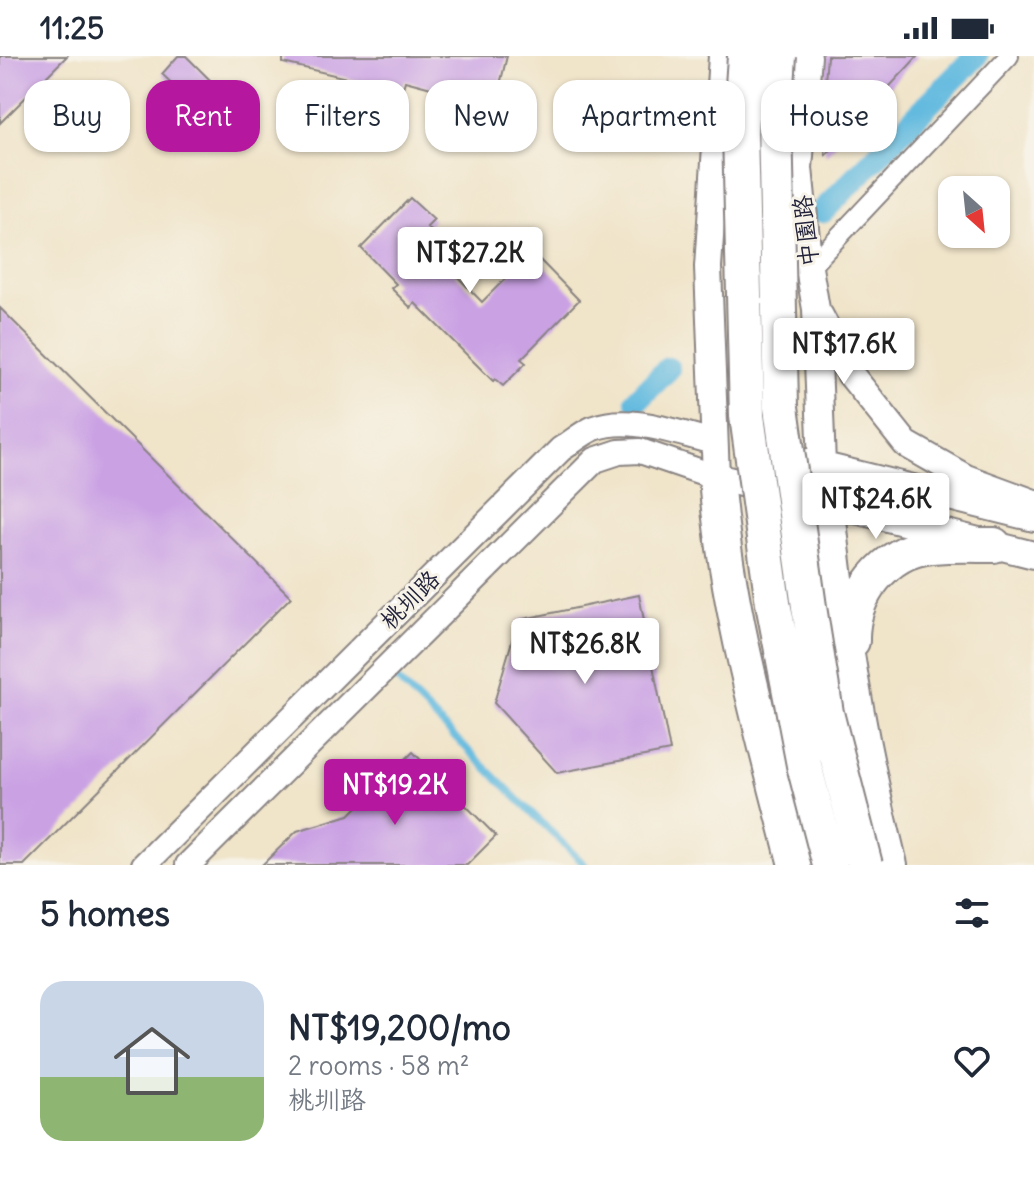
<!DOCTYPE html>
<html lang="en">
<head>
<meta charset="utf-8">
<style>
	:root { --surface:#fff; --page:#f6f6f7; --text:#1f2937; --muted:#747a83; --accent:#b5179e }
	body { margin:0; font-family:Delius,"LXGW WenKai TC",sans-serif; background:var(--page); color:var(--text); height:100vh; display:flex; flex-direction:column; font-size:30px; white-space:nowrap }
	* { box-sizing:border-box; margin:0 }
	p { font-size:26px; color:var(--muted) }
	.icon { flex:none; width:44px; height:44px; fill:none; stroke:currentColor; stroke-width:2; stroke-linecap:round; stroke-linejoin:round }
	.map { position:relative; height:809px; overflow:hidden }
	.drawer { display:flex; flex-direction:column; background:var(--surface); flex:1 }
	.drawer>* { flex:none }
	.guide { position:absolute; left:24px; top:24px; width:986px; height:72px; display:flex; gap:16px }
	.needle { width:52px; rotate:153deg }
	.controls { position:absolute; left:938px; top:120px; display:grid; gap:16px }
	.controls a { display:grid; place-items:center; width:72px; height:72px; border-radius:16px; background:var(--surface); box-shadow:0 2px 6px #0004; font-size:40px }
	.price { position:absolute; translate:-50% -68px; padding:0 18px; border-radius:8px; background:#fff; color:#222; font-size:26px; line-height:52px; filter:drop-shadow(0 2px 4px #0008) }
	.price::after { content:''; position:absolute; left:50%; top:48px; width:24px; height:18px; margin-left:-12px; background:inherit; clip-path:polygon(0 0,100% 0,50% 100%) }
	.price.active { background:var(--accent); color:#fff }
	ul { padding:0; list-style:none }
	li { display:flex; align-items:center; gap:24px; height:200px; padding:0 40px }
	li span { display:grid; place-items:center; flex:none; width:224px; height:160px; border-radius:24px; color:#555 }
	li>.icon { margin-inline-start:auto }
	span .icon { width:96px; height:96px; fill:#fffc; stroke-width:1 }
	li b { font-size:34px }
	h2 { display:flex; justify-content:space-between; align-items:center; height:96px; padding:0 40px; font-size:34px }
	.pill { padding:0 28px; border-radius:24px; background:var(--surface); box-shadow:0 2px 6px #0004; font-size:28px; line-height:72px }
	.pill.active { background:var(--accent); color:#fff }
	.status { display:flex; justify-content:space-between; align-items:center; height:56px; padding:0 40px; background:var(--surface); direction:ltr }
	.status svg { height:22px; fill:currentColor }
	.map>svg:first-child { display:block }
	.lines { fill:none; stroke-linecap:round; stroke-linejoin:round }
	.stream { stroke:#62badf; stroke-width:7 }
	.canal { stroke:#62badf; stroke-width:24 }
	.building { fill:#caa2e4 }
	.minor-casing { stroke:#898382; stroke-width:22 }
	.tertiary-casing { stroke:#898382; stroke-width:28 }
	.secondary-casing { stroke:#898382; stroke-width:30 }
	.motorway-casing { stroke:#898382; stroke-width:38 }
	.minor { stroke:#fff; stroke-width:18 }
	.tertiary { stroke:#fff; stroke-width:24 }
	.secondary { stroke:#fff; stroke-width:26 }
	.motorway { stroke:#fff; stroke-width:34 }
	.motorway-bridge-casing { stroke:#898382; stroke-width:38; stroke-linecap:butt }
	.motorway-bridge { stroke:#fff; stroke-width:34 }
	.labels { text-anchor:middle; stroke-width:6; stroke-linejoin:round; paint-order:stroke }
	.street-label { font-size:24px; fill:#22223b; stroke:#f7f3e8 }
</style>
</head>
<body>
<div class="status"><b>11:25</b><svg viewBox="0 0 49 12"><path d="M0 12V9h3v3zM5 12V6h3v6zM10 12V3h3v9zM15 12V0h3v12zM26 1h20v11H26zM47 4h2v5h-2z"/></svg></div>
<div class="map">
<svg width="1034" height="809" viewBox="0 0 1034 809">
	<rect width="100%" height="100%" fill="#f7f3e8"/>
	<filter id="ink" filterUnits="userSpaceOnUse"><feTurbulence type="fractalNoise" baseFrequency=".0125" numOctaves="2"/><feDisplacementMap in="SourceGraphic" scale="16" xChannelSelector="R" yChannelSelector="G"/><feConvolveMatrix kernelMatrix="1 2 1 2 8 2 1 2 1" color-interpolation-filters="sRGB"/></filter>
	<filter id="wash" filterUnits="userSpaceOnUse"><feTurbulence type="fractalNoise" baseFrequency=".006" numOctaves="4" result="noise"/><feDisplacementMap in="SourceGraphic" scale="32" xChannelSelector="R" yChannelSelector="G"/><feGaussianBlur stdDeviation="1.8" result="paint"/><feColorMatrix in="noise" values="0 0 0 0 0 0 0 0 0 0 0 0 0 0 0 0 0 1.4 0 .05"/><feComposite in="paint" operator="in"/></filter>
	<g filter="url(#wash)">
		<rect width="100%" height="100%" fill="#f0e4c9"/>
		<g class="lines">
			<!-- stream -->
			<path class="stream" d="M395 622 585 809"/>
			<!-- canal -->
			<path class="canal" d="M823 155 976 0
				M637 344 668 313"/>
		</g>
		<g id="blocks">
			<!-- building -->
			<path class="building" d="M0 0H67L0 67Z
				M178 0H186L235 49 215 69 162 18Z
				M283 0H507L495 49 405 25 402 35 283 7Z
				M827 0H918L826 99 821 78Z
				M410 142 434 164 427 171 460 206 451 214 482 246 532 196 579 244 521 303 526 307 503 330 495 323 493 325 415 247 411 252 391 232 396 228 361 192Z
				M0 252 291 541 24 809H0Z
				M639 539 670 695 557 717 494 647 518 564Z
				M413 696 496 780 467 809H262L297 775 349 759Z"/>
		</g>
	</g>
	<g filter="url(#ink)">
		<use href="#blocks" fill-opacity="0" stroke="#898382" stroke-width="2"/>
		<g class="lines">
			<!-- minor casing -->
			<g class="minor-casing">
				<path id="minor" d="M809 212 1009 0"/>
			</g>
			<!-- tertiary casing -->
			<g class="tertiary-casing">
				<path id="tertiary" d="M144 809 561 393C571 387 582 377 594 372 630 358 679 378 714 386
					M188 809 595 404 619 396 640 395 716 421"/>
			</g>
			<!-- secondary casing -->
			<g class="secondary-casing">
				<path id="secondary" d="M722 0 708 211 716 421 773 435
					M808 0 799 112 809 212 816 253 822 409 827 446
					M820 260 851 319 906 388 966 422 1034 447
					M762 310 767 402
					M808 406 1034 462
					M812 443 1034 499"/>
			</g>
			<!-- motorway casing -->
			<g class="motorway-casing">
				<path id="motorway" d="M716 421C726 552 764 682 796 809
					M827 446C840 571 859 687 890 809
					M852 585C851 540 885 494 932 490 953 488 974 489 994 489"/>
			</g>
			<!-- minor -->
			<use href="#minor" class="minor"/>
			<!-- tertiary -->
			<use href="#tertiary" class="tertiary"/>
			<!-- secondary -->
			<use href="#secondary" class="secondary"/>
			<!-- motorway -->
			<use href="#motorway" class="motorway"/>
			<!-- motorway-bridge casing -->
			<g class="motorway-bridge-casing">
				<path id="motorway-bridge" d="M745 0 740 76 747 360 773 547 804 709 830 809
					M779 0 775 61 781 351 809 551 826 657 865 809"/>
			</g>
			<!-- motorway-bridge -->
			<use href="#motorway-bridge" class="motorway-bridge"/>
		</g>
	</g>
	<g class="labels">
		<!-- street labels -->
		<g class="street-label">
			<text transform="translate(806 175) rotate(-96)" y="8">中園路</text>
			<text transform="translate(410 544) rotate(-45)" y="8">桃圳路</text>
		</g>
	</g>
</svg>
<div class="controls">
<a><svg class="needle" viewBox="-14 -14 28 28"><path d="M0-13l5 13h-10z" fill="#e53935"/><path d="M0 13l5-13h-10z" fill="#747a83"/></svg></a>
</div>
<b class="price" style="left:470px;top:239px">NT$27.2K</b>
<b class="price" style="left:844px;top:330px">NT$17.6K</b>
<b class="price" style="left:876px;top:485px">NT$24.6K</b>
<b class="price" style="left:585px;top:630px">NT$26.8K</b>
<b class="price active" style="left:395px;top:771px">NT$19.2K</b>
<div class="guide">
<a class="pill">Buy</a>
<a class="pill active">Rent</a>
<a class="pill">Filters</a>
<a class="pill">New</a>
<a class="pill">Apartment</a>
<a class="pill">House</a>
</div>
</div>
<section class="drawer">
<h2>5 homes<svg class="icon" aria-label="filters" viewBox="0 0 24 24"><path d="M4 7h16M4 17h16"/><circle cx="9" cy="7" r="2"/><circle cx="15" cy="17" r="2"/></svg></h2>
<ul>
<li><span style="background:linear-gradient(#c9d6e8 60%,#8fb573 0)"><svg class="icon" aria-label="home" viewBox="0 0 24 24"><path d="M3 11l9-7 9 7M6 9v11h12V9"/></svg></span><div><b>NT$19,200/mo</b><p>2 rooms · 58 m²</p><p>桃圳路</p></div><svg class="icon" aria-label="heart" viewBox="0 0 24 24"><path d="M12 20l-8-8c-3-5 5-10 8-4 3-6 11-1 8 4z"/></svg></li>
</ul>
</section>
</body>
</html>
